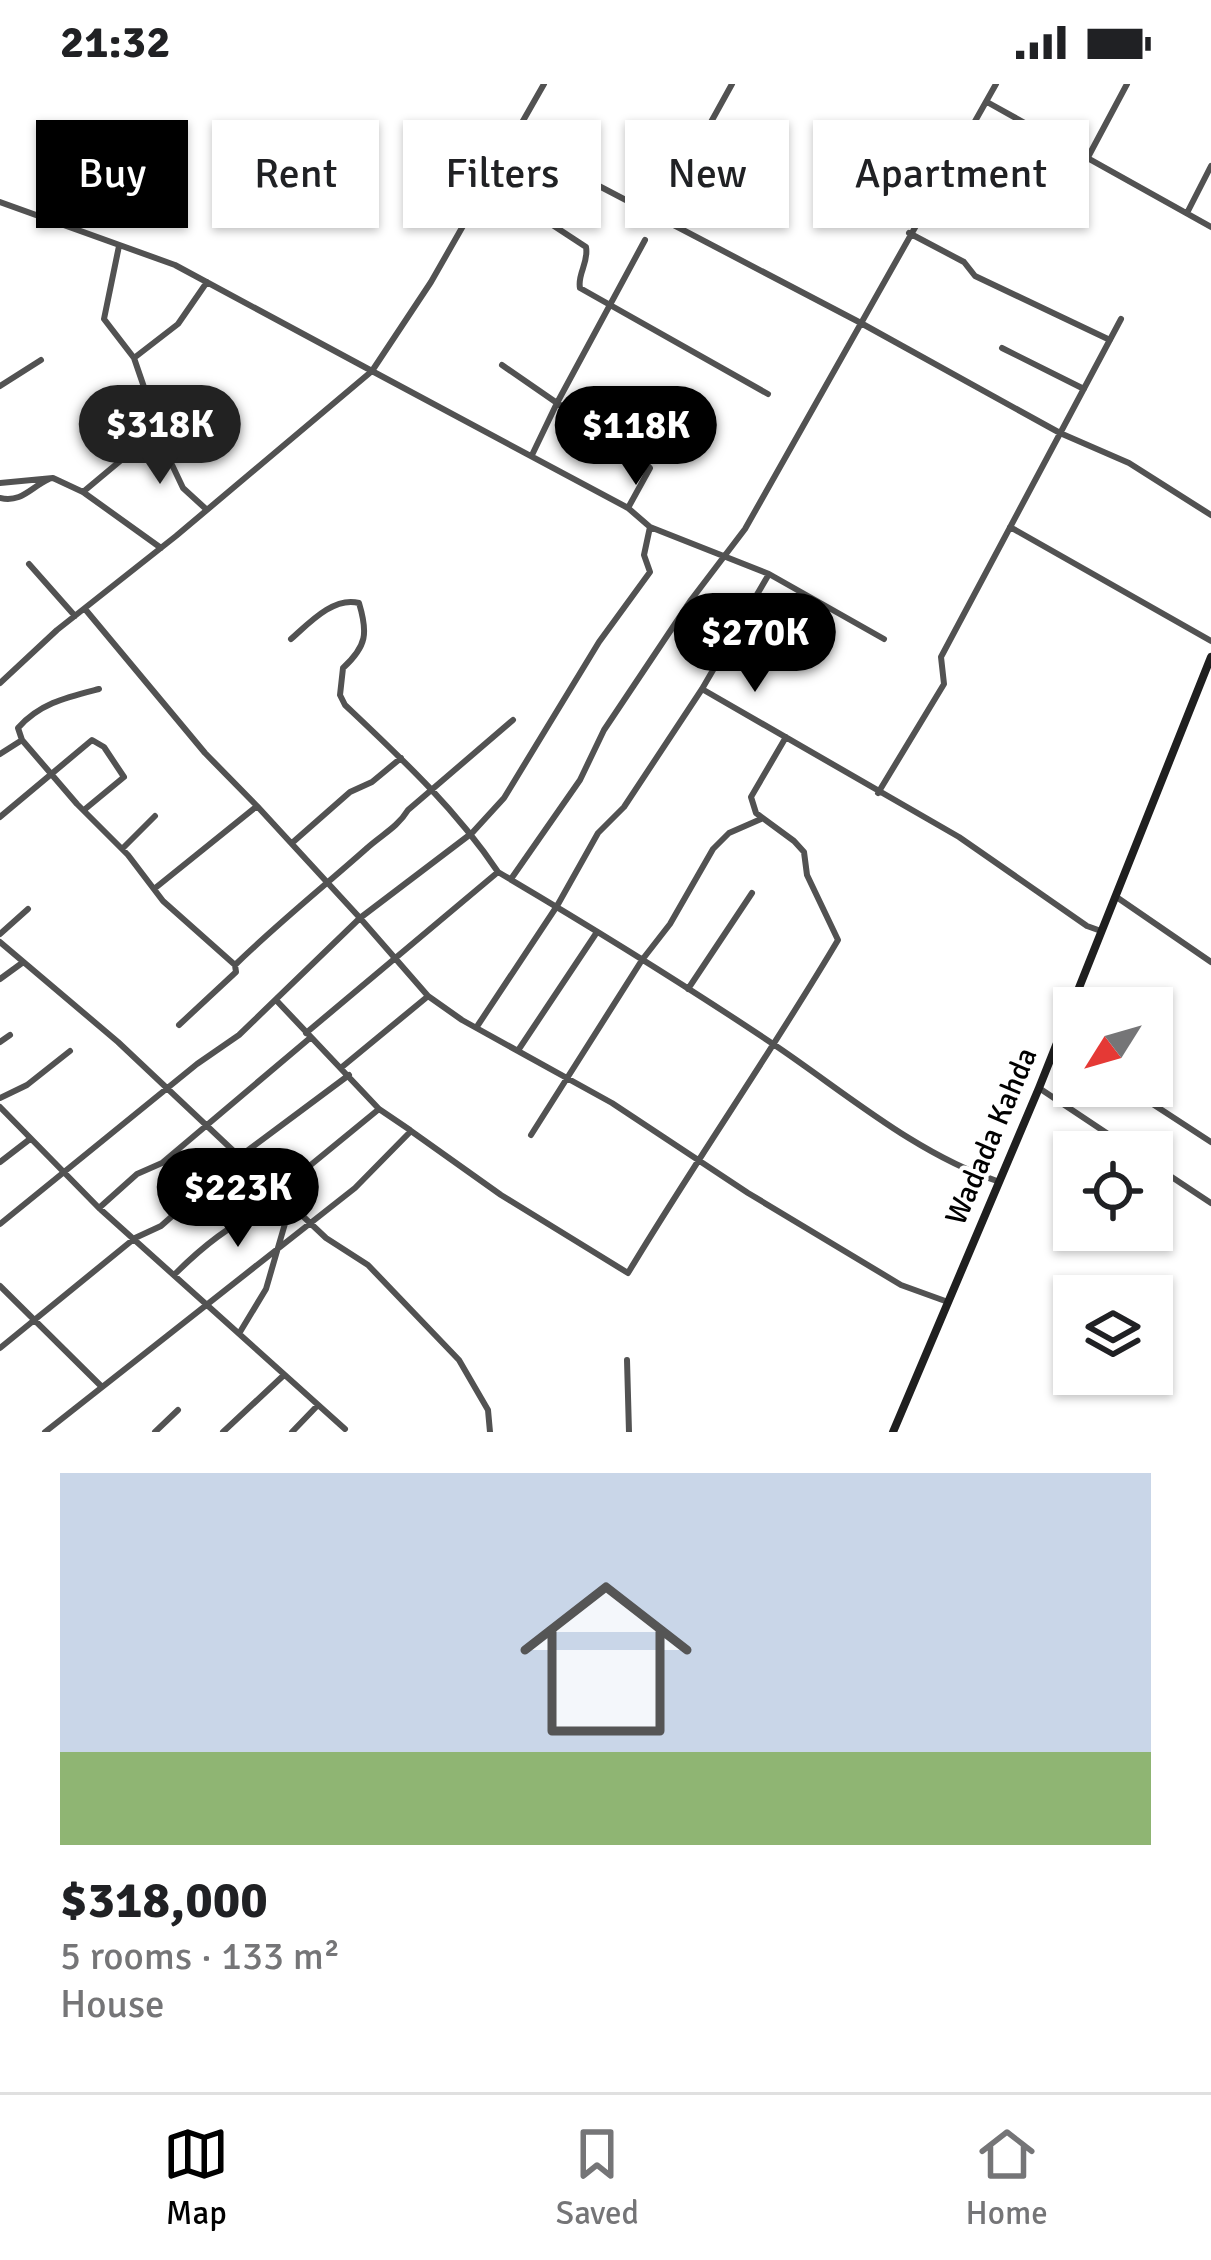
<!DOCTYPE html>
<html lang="en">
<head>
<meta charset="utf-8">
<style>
	:root { --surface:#fff; --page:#f6f6f6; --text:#202124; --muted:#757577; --line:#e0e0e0; --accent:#000 }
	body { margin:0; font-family:Signika,sans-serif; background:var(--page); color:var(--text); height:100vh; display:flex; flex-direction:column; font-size:45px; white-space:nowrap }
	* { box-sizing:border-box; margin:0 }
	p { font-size:39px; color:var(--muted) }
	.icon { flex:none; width:66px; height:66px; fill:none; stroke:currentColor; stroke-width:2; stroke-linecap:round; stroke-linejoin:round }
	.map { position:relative; height:1348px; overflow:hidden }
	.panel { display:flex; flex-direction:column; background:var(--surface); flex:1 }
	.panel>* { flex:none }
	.guide { position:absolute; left:36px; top:36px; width:1140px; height:108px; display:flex; gap:24px }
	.needle { width:78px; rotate:233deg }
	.buttons { position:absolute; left:1053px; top:903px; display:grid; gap:24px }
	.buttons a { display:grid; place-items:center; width:120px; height:120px; border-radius:0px; background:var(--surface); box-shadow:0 3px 9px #0004; font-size:60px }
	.price { position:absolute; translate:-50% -102px; padding:0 27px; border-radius:42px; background:var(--accent); color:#fff; font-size:39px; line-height:78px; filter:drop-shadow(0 3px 6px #0008) }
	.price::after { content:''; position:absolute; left:50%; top:72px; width:36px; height:27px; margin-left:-18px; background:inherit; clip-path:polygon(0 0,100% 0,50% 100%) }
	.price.current { background:#222; color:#fff }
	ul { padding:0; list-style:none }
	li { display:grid; align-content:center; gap:24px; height:636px; padding:0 60px }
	li span { display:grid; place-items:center; height:372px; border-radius:0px; color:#555 }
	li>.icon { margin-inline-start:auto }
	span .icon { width:216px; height:216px; fill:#fffc; stroke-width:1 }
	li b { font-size:51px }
	.pill { padding:0 42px; border-radius:0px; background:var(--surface); box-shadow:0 3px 9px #0004; font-size:42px; line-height:108px }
	.pill.current { background:var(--accent); color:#fff }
	.status { display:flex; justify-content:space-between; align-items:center; height:84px; padding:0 60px; background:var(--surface); direction:ltr }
	.status svg { height:33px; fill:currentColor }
	.menu { display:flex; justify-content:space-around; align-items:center; height:168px; border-top:3px solid var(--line); background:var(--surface); font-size:33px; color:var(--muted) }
	.menu a { display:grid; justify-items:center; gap:6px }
	.menu .current { color:var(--accent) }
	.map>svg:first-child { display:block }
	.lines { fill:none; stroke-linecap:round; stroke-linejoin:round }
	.minor { stroke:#525252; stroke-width:6 }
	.secondary { stroke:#1f1f1f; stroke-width:8 }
	.labels { text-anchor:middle; stroke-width:9; stroke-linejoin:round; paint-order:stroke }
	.street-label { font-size:30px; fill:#000; stroke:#fff }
</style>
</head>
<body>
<div class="status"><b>21:32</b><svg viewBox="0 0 49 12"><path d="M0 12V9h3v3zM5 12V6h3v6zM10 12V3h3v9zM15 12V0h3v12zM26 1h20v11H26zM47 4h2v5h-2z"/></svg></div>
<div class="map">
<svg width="1211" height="1348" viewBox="0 0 1211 1348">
	<rect width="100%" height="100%" fill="#fff"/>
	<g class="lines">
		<!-- minor -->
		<path class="minor" d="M987 18 1211 143
			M513 57 859 238 1060 349 1129 379 1211 431
			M1087 75 1127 0
			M577 92 544 119 542 128 554 142 586 163C589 179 577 190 580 204L768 310
			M0 118 175 181 372 287 176 452 57 546 0 599
			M1187 129 1211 82
			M658 134 732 0
			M909 149 964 178 975 192 1110 256
			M1002 264 1084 305
			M134 274 178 240 207 198
			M502 281 557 319 532 371
			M0 302 41 276
			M156 347 183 404 207 426
			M0 399 53 394 83 408 161 464
			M83 408 156 347 157 341 134 274 104 235 119 162
			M0 414C22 419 31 403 49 395
			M628 424 650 384 628 361 557 319 645 156
			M650 443 769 490 884 555
			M1010 443 1211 557
			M29 480 75 532
			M85 525 205 669 257 722
			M291 555C309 539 334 512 359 519 368 549 367 562 343 584L340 611 345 621C401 674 455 724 498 788 593 844 687 902 779 964 848 1011 917 1070 997 1097
			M99 605C68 613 40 619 18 644L22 656 77 720 128 771 163 817 235 881
			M702 605 959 753 1087 842 1101 847
			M0 670 22 656
			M878 709 944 600 941 573 1121 235
			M0 733 92 656 104 663 124 693 84 726
			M292 759 350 708 372 698 401 674
			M122 765 155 732
			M511 795 580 696 604 646 691 516 745 445 996 0
			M154 805 257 722 360 834 472 749 504 714 599 558 650 488 644 471 650 443 628 424 372 287 431 198 544 0
			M1115 812 1211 878
			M0 850 28 825
			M0 858 118 958 326 1154 368 1181 459 1276 488 1326 490 1348
			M0 895 22 879
			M688 905 752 809
			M276 916 379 1025 410 1046
			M179 941 236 888 235 881C277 840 322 804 366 765 381 751 397 744 408 726L513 636
			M478 941 557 822 598 749 624 723 702 605 769 490
			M306 949 498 788
			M0 958 10 951
			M1057 958 1074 969
			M519 965 597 848
			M342 983 427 913
			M1125 1002 1211 1058
			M1039 1004 1135 1068
			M0 1014 27 1001 70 967
			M0 1023 99 1124 345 1345
			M531 1051 642 876 670 840 713 765 729 749 761 735
			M0 1078 30 1055
			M1152 1080 1211 1119
			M99 1124 137 1090 162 1079 310 954
			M0 1140 197 980 239 951 360 834 428 912 462 936 612 1019 748 1109 901 1201 948 1218
			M175 1190C206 1159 248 1125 291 1119
			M0 1202 101 1302
			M240 1248 266 1205 291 1119 307 1084 379 1025
			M0 1264 135 1154 161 1142 239 1073 349 991
			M627 1276 629 1348
			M45 1348 355 1104 411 1047 501 1111 628 1189C696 1076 771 969 838 856L807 791 804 768 794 757 756 729 751 713 786 653
			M155 1348 178 1326
			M223 1348 284 1291
			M292 1348 318 1321"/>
		<!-- secondary -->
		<path class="secondary" d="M893 1348 1039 1004 1211 573"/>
	</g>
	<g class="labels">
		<!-- street labels -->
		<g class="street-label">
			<text transform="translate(991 1052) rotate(-67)" y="10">Wadada Kahda</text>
		</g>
	</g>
</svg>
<div class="buttons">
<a><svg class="needle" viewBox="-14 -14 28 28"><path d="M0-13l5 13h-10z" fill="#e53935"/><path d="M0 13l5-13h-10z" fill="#757577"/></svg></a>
<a><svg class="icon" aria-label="locate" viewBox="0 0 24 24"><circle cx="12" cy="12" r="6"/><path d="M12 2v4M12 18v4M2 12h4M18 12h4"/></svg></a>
<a><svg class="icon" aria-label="layers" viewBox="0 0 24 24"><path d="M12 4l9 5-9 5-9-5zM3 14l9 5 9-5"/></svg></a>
</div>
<b class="price current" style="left:160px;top:403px">$318K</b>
<b class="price" style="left:636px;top:404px">$118K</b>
<b class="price" style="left:755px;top:611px">$270K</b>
<b class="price" style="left:238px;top:1166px">$223K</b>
<div class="guide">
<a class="pill current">Buy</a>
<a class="pill">Rent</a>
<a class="pill">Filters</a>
<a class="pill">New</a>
<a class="pill">Apartment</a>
</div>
</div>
<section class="panel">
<ul>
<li><span style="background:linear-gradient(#c9d6e8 75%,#8fb573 0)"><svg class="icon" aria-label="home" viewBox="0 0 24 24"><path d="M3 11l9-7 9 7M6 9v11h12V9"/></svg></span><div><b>$318,000</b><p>5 rooms · 133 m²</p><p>House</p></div></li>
</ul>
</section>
<nav class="menu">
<a class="current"><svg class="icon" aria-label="map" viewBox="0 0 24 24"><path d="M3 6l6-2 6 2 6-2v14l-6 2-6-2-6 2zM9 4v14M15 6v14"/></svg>Map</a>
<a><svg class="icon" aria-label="saved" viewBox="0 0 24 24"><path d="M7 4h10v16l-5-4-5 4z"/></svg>Saved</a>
<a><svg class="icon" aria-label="home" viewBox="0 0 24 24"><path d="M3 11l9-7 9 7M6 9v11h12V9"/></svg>Home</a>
</nav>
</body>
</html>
